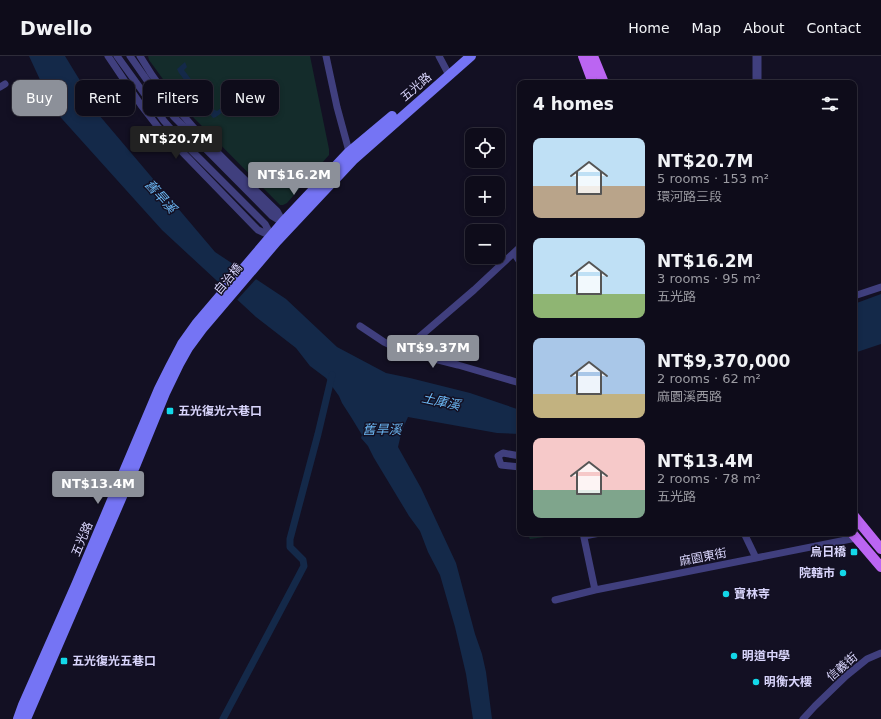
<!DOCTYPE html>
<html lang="en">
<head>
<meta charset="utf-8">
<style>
	:root { --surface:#0e0c1a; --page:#171523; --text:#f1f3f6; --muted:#9b9ba2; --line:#2e2c39; --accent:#8c9099 }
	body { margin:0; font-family:"DejaVu Sans","Noto Sans TC",sans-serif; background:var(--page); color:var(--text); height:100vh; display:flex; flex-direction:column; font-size:15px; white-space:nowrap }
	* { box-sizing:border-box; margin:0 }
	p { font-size:13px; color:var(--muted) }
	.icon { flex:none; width:22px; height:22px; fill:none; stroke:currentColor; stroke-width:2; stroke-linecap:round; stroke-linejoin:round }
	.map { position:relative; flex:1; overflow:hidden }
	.panel { position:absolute; left:517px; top:24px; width:340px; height:456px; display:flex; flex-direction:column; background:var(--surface); border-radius:8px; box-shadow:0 2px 6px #0003,0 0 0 1px var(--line) }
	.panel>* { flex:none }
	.hud { position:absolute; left:12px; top:24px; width:380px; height:36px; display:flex; gap:8px }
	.tools { position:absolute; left:465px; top:72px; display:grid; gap:8px }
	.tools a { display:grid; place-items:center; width:40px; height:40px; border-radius:8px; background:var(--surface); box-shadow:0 2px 6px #0003,0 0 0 1px var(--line); font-size:20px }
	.price { position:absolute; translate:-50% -34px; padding:0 9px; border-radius:4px; background:var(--accent); color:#fff; font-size:13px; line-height:26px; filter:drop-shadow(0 1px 2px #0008) }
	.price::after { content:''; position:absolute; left:50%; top:24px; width:12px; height:9px; margin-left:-6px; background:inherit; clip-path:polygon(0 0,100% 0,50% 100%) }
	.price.current { background:#222; color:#fff }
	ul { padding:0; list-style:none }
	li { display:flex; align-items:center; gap:12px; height:100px; padding:0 16px }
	li span { display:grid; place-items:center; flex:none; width:112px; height:80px; border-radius:8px; color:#555 }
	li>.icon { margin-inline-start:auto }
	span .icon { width:48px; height:48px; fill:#fffc; stroke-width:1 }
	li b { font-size:17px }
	h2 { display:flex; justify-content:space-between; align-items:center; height:48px; padding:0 16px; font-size:17px }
	.tag { padding:0 14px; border-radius:8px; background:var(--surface); box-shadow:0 2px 6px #0003,0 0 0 1px var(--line); font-size:14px; line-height:36px }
	.tag.current { background:var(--accent); color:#fff }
	header { display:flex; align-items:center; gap:24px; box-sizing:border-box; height:56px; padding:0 20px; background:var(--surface); border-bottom:1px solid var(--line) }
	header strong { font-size:19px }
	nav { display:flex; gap:22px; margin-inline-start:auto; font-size:14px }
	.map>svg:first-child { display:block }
	.green { fill:#142c2b }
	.water { fill:#142949 }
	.pier { fill:#131023 }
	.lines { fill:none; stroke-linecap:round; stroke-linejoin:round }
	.canal { stroke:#142949; stroke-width:7 }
	.minor { stroke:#403f7e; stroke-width:7 }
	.tertiary { stroke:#403f7e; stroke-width:9 }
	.secondary { stroke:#7574f4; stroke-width:10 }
	.primary { stroke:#bb65f2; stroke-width:10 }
	.poi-dot { fill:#13d8e9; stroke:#131023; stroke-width:1.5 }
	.labels { text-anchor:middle; stroke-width:3; stroke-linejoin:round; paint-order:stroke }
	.street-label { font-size:12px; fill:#d9d5fc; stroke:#131023 }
	.poi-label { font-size:12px; font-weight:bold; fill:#d9d5fc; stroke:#131023; text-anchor:start }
	.water-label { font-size:13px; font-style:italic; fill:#6cb7f3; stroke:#131023 }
</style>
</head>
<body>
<header>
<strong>Dwello</strong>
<nav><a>Home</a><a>Map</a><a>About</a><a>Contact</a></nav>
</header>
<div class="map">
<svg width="881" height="663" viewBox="0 0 881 663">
	<rect width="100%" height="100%" fill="#131023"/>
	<!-- green -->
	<path class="green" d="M148 0H310L329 93V99L287 147 283 149H280L192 60 168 30 149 4Z
		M527 477H552V480L530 483Z"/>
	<!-- water -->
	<path class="water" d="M29 0H65L87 36 99 59 215 196 286 243 337 291 386 317 410 322 470 337 520 354V378L497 377 408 361 402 374 398 391 421 432 456 507 475 578 482 598 486 616 492 663H473L466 618 455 571 440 519 428 496 420 475 409 460 374 402 368 390 361 382 362 379 351 361 342 347 339 340 326 322 310 310 296 292 256 261 162 174 54 54Z
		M185 6 187 11 184 14 213 53 217 55 225 49 227 51V53L216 61 213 62 179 17 177 13Z
		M881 238V288L854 297V248Z"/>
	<!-- pier -->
	<path class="pier" d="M240 210 257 222 236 245 221 231Z"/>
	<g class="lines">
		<!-- canal -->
		<path class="canal" d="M223 663 304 510 303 504 290 491V483L318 378 332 319"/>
		<!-- minor -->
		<path class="minor" d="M108 0 141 49 158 71 255 171 258 174 271 180
			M117 0 164 65 179 82 265 168 272 181
			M130 0 160 43 174 61 272 160 285 168
			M140 0C175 60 228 107 277 155L283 166
			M326 0 337 51 350 99
			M439 0 449 19
			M0 31 5 28
			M514 197 520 206
			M854 240 881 231
			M360 270 384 286 403 295 458 309 520 327
			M403 295 474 234 520 191
			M520 400 503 397 498 400 501 409 520 411
			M583 477 595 534
			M744 477 756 502
			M584 480 600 477
			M555 544 595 534 856 482
			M803 663 815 650 846 620 867 603 881 597"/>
		<!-- tertiary -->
		<path class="tertiary" d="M757 27V0"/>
		<!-- secondary -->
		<path class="secondary" d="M18 663 23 649 76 529 159 333 170 311 182 288 197 267 283 166 349 96 392 60
			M26 663 136 408 165 337 179 308 188 292 202 273 277 185 353 104 471 0"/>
		<!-- primary -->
		<path class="primary" d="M583 0 593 27
			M593 0 604 27
			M854 460 881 493
			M852 477 881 511"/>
	</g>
	<!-- markers -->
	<g class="poi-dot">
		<rect x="166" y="351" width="8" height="8" rx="2"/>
		<rect x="850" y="492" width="8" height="8" rx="2"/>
		<circle cx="843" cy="517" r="4"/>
		<circle cx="726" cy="538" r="4"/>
		<circle cx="734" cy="600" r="4"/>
		<rect x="60" y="601" width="8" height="8" rx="2"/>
		<circle cx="756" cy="626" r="4"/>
	</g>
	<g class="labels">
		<!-- street labels -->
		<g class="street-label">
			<text transform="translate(416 31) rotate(-41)" y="4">五光路</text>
			<text transform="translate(228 223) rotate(-50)" y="4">自治橋</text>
			<text transform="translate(82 483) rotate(-67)" y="4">五光路</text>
			<text transform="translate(703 501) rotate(-11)" y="4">麻園東街</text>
			<text transform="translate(842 611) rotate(-41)" y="4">信義街</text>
		</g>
		<!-- poi labels -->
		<g class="poi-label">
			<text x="178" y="359">五光復光六巷口</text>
			<text x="846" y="500" text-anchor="end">烏日橋</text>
			<text x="835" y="521" text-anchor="end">院轄市</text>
			<text x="734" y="542">寶林寺</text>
			<text x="742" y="604">明道中學</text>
			<text x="72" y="609">五光復光五巷口</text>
			<text x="764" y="630">明衡大樓</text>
		</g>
		<!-- water labels -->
		<g class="water-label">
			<text transform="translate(161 140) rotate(48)" y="5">舊旱溪</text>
			<text transform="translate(441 345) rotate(12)" y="5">土庫溪</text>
			<text x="382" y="378">舊旱溪</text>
		</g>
	</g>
</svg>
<div class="tools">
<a><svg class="icon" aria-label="locate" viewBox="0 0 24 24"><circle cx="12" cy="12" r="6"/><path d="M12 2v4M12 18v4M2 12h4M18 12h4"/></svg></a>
<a>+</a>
<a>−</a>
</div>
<b class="price current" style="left:176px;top:104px">NT$20.7M</b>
<b class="price" style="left:294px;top:140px">NT$16.2M</b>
<b class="price" style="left:433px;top:313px">NT$9.37M</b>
<b class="price" style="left:98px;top:449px">NT$13.4M</b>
<div class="hud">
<a class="tag current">Buy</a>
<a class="tag">Rent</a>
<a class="tag">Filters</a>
<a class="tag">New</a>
</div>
<section class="panel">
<h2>4 homes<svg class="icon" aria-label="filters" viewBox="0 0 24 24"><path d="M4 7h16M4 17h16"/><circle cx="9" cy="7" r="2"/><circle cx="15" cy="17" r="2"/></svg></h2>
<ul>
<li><span style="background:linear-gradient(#bfe0f5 60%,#b9a48a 0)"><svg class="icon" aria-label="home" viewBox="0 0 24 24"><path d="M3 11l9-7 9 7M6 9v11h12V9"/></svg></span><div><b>NT$20.7M</b><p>5 rooms · 153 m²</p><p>環河路三段</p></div></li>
<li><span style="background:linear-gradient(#bfe0f5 70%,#8fb573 0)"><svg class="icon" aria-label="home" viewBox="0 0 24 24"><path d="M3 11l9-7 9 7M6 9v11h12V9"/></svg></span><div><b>NT$16.2M</b><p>3 rooms · 95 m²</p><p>五光路</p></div></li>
<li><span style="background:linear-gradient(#a9c7e8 70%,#c2b280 0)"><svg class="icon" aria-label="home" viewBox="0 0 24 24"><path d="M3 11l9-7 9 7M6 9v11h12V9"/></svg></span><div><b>NT$9,370,000</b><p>2 rooms · 62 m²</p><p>麻園溪西路</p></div></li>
<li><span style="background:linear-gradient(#f6c9c9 65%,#7fa58c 0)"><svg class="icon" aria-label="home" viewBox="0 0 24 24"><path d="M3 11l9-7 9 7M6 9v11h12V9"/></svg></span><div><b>NT$13.4M</b><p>2 rooms · 78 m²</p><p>五光路</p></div></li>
</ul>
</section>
</div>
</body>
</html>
